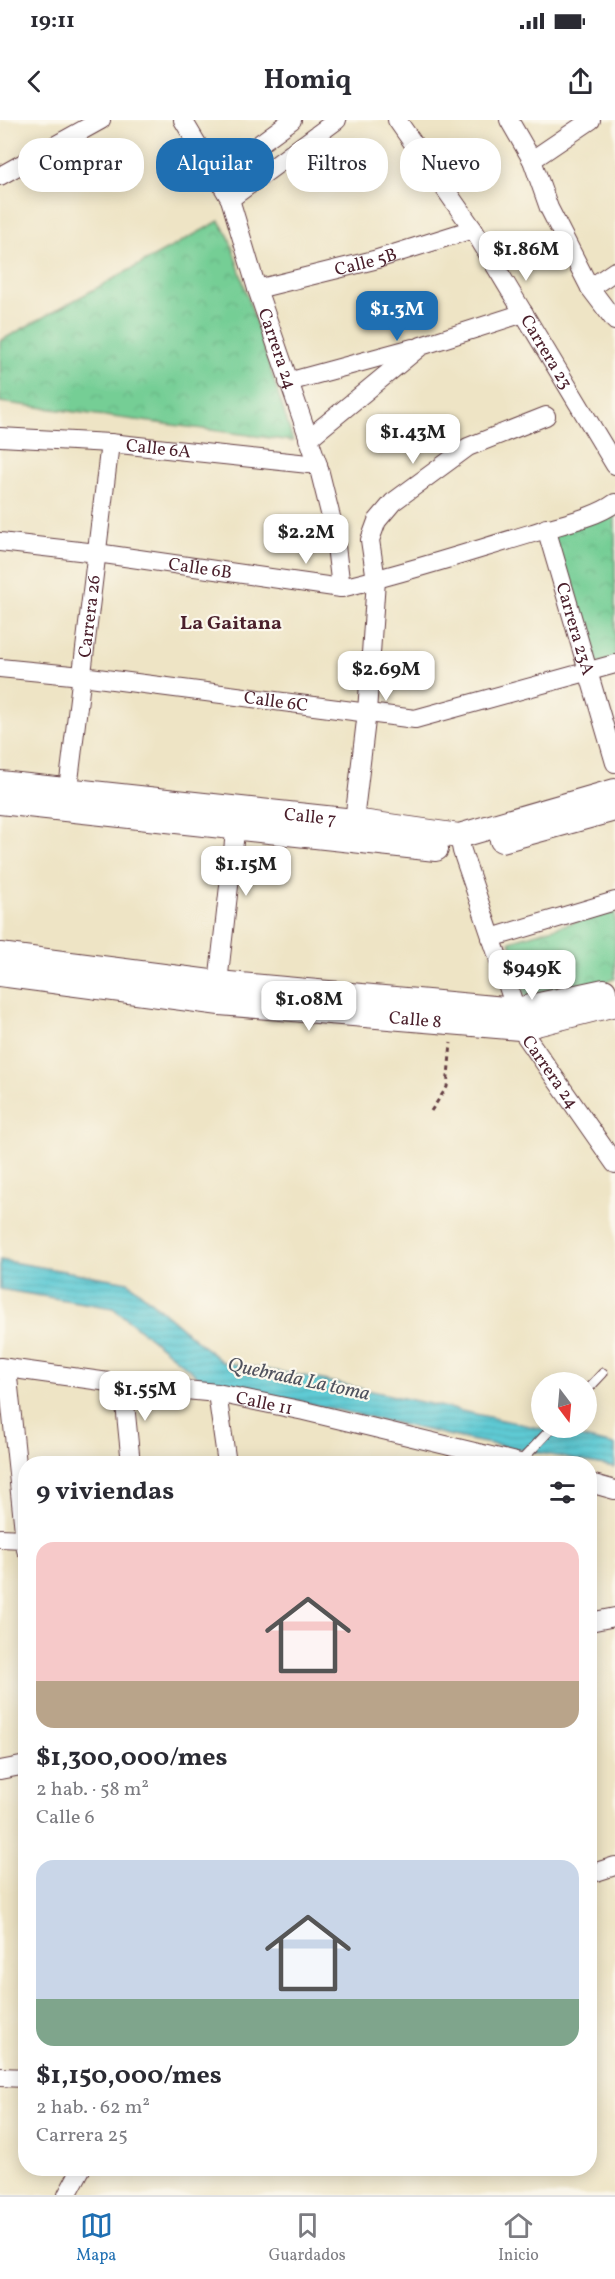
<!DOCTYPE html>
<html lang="es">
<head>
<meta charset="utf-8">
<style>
	:root { --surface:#fff; --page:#f2f2f3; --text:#2b2b33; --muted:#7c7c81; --line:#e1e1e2; --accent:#1f6fb2 }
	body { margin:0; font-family:Vollkorn,serif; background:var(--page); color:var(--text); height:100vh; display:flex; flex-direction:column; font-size:22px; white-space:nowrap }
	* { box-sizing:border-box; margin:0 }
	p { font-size:20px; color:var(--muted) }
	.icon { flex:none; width:33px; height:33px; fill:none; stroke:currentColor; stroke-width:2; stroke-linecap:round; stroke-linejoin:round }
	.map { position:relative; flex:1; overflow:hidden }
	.panel { position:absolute; left:18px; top:1336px; width:579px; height:720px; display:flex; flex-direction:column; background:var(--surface); border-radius:24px; box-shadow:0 3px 15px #0003 }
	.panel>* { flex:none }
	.hud { position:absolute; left:18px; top:18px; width:579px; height:54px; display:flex; gap:12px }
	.needle { width:39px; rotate:164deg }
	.controls { position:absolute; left:531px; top:1252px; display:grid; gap:12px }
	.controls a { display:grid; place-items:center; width:66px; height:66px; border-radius:50%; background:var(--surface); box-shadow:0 3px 15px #0003; font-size:30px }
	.price { position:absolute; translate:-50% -51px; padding:0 14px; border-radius:12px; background:#fff; color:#222; font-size:20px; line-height:39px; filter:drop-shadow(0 2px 3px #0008) }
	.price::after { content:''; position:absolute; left:50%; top:36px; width:18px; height:14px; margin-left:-9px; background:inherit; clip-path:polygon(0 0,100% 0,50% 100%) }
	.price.current { background:var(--accent); color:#fff }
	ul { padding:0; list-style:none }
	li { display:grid; align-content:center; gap:12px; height:318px; padding:0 18px }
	li span { display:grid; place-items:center; height:186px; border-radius:18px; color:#555 }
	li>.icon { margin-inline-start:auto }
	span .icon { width:108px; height:108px; fill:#fffc; stroke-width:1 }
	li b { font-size:26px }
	h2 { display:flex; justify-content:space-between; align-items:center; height:72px; padding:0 18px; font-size:26px }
	.tag { padding:0 21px; border-radius:24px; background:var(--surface); box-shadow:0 3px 15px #0003; font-size:21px; line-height:54px }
	.tag.current { background:var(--accent); color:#fff }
	.status { display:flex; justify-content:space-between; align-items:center; height:42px; padding:0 30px; background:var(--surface); direction:ltr }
	.status svg { height:16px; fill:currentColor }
	header { display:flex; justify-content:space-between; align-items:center; height:78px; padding:0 18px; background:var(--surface); font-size:27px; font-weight:700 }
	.tabs { display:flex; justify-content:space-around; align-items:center; height:84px; border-top:2px solid var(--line); background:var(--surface); font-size:16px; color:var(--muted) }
	.tabs a { display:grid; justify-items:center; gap:3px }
	.tabs .current { color:var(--accent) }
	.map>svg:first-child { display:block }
	.park { fill:url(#park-crowns); stroke:#5f7660; stroke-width:1.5 }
	.water { fill:url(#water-rules); stroke:#547480; stroke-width:1.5 }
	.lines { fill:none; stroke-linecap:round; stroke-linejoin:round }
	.service-casing { stroke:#633d42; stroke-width:11 }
	.minor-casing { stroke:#633d42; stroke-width:20 }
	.secondary-casing { stroke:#633d42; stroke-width:26 }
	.path { stroke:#633d42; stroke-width:3; stroke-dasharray:4.5 4.5; stroke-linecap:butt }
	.service { stroke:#fff; stroke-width:9 }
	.minor { stroke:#fff; stroke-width:18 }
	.secondary { stroke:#fff; stroke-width:24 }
	.labels { text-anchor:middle; stroke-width:4.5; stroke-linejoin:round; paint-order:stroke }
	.street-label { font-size:18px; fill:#4a1f2b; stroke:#fbf7ec }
	.neighbourhood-label { font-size:20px; font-weight:bold; fill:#4a1f2b; stroke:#fbf7ec }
	.water-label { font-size:20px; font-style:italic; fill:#50525e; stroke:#fbf7ec }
</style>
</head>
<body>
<div class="status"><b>19:11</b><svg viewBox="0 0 49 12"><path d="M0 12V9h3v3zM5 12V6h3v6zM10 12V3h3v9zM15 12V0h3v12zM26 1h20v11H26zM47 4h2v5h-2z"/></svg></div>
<header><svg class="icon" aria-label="back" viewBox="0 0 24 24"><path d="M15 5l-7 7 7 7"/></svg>Homiq<svg class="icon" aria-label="share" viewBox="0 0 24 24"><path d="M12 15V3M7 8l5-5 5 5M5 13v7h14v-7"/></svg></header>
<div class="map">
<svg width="615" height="2075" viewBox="0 0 615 2075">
	<defs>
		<pattern id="park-crowns" width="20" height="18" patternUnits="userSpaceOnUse" patternTransform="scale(1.5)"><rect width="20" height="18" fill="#74ce95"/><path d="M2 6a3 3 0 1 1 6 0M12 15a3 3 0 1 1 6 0" fill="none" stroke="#66b081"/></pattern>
		<pattern id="water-rules" width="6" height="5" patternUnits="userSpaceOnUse" patternTransform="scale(1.5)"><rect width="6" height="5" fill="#5ecad4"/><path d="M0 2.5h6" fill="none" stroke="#53adb6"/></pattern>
	</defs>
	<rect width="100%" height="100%" fill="#fbf7ec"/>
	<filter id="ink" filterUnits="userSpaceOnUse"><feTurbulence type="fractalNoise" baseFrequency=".0167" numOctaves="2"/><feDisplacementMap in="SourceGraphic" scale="12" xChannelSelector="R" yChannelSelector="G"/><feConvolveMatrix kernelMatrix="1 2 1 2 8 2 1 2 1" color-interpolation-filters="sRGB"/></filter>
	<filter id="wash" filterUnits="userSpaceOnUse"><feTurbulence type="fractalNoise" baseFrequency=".008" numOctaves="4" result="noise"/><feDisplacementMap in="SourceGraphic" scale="24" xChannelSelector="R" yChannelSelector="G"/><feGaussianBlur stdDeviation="1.35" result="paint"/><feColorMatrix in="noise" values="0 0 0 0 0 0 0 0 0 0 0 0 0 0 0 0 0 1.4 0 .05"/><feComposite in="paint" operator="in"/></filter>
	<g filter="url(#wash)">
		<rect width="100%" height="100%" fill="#eee4c5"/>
		<!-- park -->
		<path class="park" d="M219 101 229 117 293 321 0 282V221Z
			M615 391V539L589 547 550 411Z
			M615 790V859L526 881 510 821Z"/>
		<!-- water -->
		<path class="water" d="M0 1140 128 1162 222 1242 304 1256 615 1325V1347L470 1320 201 1259 113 1188 0 1169Z"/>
	</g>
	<g filter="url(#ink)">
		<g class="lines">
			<!-- service casing -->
			<g class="service-casing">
				<path id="service" d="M586 1271 603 1253
					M519 1343 552 1308"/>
			</g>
			<!-- minor casing -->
			<g class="minor-casing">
				<g id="minor">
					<path id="s1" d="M183 0 230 79 257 169 318 345 334 409 341 468"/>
					<path id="s2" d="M397 0 473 109 615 345"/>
					<path d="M509 0 532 40 549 88 590 168 615 201"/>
					<path d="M532 40 591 0"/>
					<path d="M0 56 101 0"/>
					<path d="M216 56 292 0"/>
					<path d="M230 79 337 0"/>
					<path d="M590 168 615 151"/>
					<path id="s3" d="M257 169 374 140 473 109"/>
					<path d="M288 262 413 228"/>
					<path id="s4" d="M0 317 110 323 318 345"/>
					<path d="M308 319 421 226 524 193"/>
					<path id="s5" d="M546 408 615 643"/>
					<path id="s6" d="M0 422 97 433 341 468C406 453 469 432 533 413 557 405 595 398 615 383"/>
					<path id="s7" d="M0 548 82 556 415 599 615 544"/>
					<path id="s8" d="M68 669 110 323"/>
					<path d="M354 701 367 592 376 460 370 420 377 401 393 382 468 327 546 296"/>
					<path id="s9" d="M459 716 462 731 516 890 520 908 615 1044"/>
					<path d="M491 818 615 781"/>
					<path d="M218 863 237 695"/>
					<path id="s10" d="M0 1247 123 1264 217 1273 304 1291 524 1344"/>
					<path d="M7 1248 26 1430"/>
					<path d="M123 1264 131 1344"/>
					<path d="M217 1273 227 1344"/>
					<path d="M590 1363 615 1370"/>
					<path d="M0 1418 24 1419"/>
					<path d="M590 1502 615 1497"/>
					<path d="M0 1650 26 1645"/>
					<path d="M590 1754 615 1746"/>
					<path d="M0 1957 26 1958"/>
					<path d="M67 2075 81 2049"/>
				</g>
			</g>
			<!-- secondary casing -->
			<g class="secondary-casing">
				<g id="secondary">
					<path id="s11" d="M0 663 354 701 459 716 615 671"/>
					<path d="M0 682 436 729"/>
					<path d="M502 720 615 689"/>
					<path d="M0 835 218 863 516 890 604 871"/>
					<path id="s12" d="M0 854 220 883 520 908 615 884"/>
				</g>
			</g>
			<!-- path -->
			<path class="path" d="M431 991 447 967 451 923"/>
			<!-- service -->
			<use href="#service" class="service"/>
			<!-- minor -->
			<use href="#minor" class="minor"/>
			<!-- secondary -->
			<use href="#secondary" class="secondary"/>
		</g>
	</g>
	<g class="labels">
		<!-- street labels -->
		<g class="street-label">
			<text dy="6" stroke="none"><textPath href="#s3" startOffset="112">Calle 5B</textPath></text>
			<text dy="6" stroke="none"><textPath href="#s1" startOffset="249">Carrera 24</textPath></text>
			<text dy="6" stroke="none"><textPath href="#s2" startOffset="276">Carrera 23</textPath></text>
			<text dy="6" stroke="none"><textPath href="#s4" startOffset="159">Calle 6A</textPath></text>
			<text dy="6" stroke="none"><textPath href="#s6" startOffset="202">Calle 6B</textPath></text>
			<text dy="6" stroke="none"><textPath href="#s8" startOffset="174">Carrera 26</textPath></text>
			<text dy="6" stroke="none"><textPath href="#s5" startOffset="105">Carrera 23A</textPath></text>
			<text dy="6" stroke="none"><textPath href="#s7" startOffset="278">Calle 6C</textPath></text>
			<text dy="6" stroke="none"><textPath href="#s11" startOffset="312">Calle 7</textPath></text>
			<text dy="6" stroke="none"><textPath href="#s12" startOffset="418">Calle 8</textPath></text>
			<text dy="6" stroke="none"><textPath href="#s9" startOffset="255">Carrera 24</textPath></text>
			<text dy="6" stroke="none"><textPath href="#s10" startOffset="267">Calle 11</textPath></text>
		</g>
		<!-- neighbourhood labels -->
		<g class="neighbourhood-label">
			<text x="231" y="509">La Gaitana</text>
		</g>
		<!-- water labels -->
		<g class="water-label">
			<text transform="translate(299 1258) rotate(12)" y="7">Quebrada La toma</text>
		</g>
	</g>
</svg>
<div class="controls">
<a><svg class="needle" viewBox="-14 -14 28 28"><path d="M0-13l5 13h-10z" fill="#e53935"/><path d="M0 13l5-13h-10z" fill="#7c7c81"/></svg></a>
</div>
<b class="price" style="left:526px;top:162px">$1.86M</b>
<b class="price current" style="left:397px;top:222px">$1.3M</b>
<b class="price" style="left:413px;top:345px">$1.43M</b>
<b class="price" style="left:306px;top:445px">$2.2M</b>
<b class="price" style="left:386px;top:582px">$2.69M</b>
<b class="price" style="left:246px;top:777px">$1.15M</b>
<b class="price" style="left:532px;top:881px">$949K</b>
<b class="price" style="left:309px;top:912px">$1.08M</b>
<b class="price" style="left:145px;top:1302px">$1.55M</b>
<div class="hud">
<a class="tag">Comprar</a>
<a class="tag current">Alquilar</a>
<a class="tag">Filtros</a>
<a class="tag">Nuevo</a>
</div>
<section class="panel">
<h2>9 viviendas<svg class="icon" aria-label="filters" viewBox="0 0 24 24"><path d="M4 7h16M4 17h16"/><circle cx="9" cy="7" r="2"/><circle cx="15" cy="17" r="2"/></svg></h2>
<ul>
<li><span style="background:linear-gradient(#f6c9c9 75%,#b9a48a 0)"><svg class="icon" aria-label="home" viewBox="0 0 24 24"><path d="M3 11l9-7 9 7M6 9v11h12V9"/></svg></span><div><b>$1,300,000/mes</b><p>2 hab. · 58 m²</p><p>Calle 6</p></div></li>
<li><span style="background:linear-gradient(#c9d6e8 75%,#7fa58c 0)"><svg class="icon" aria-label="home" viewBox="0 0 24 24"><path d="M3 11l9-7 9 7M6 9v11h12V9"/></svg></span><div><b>$1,150,000/mes</b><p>2 hab. · 62 m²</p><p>Carrera 25</p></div></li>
</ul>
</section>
</div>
<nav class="tabs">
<a class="current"><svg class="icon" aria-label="map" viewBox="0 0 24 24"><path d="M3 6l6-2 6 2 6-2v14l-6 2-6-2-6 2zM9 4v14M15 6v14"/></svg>Mapa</a>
<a><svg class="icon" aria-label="saved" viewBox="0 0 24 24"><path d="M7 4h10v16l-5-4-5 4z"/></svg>Guardados</a>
<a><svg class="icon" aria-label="home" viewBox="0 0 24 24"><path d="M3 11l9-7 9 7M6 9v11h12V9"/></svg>Inicio</a>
</nav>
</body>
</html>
